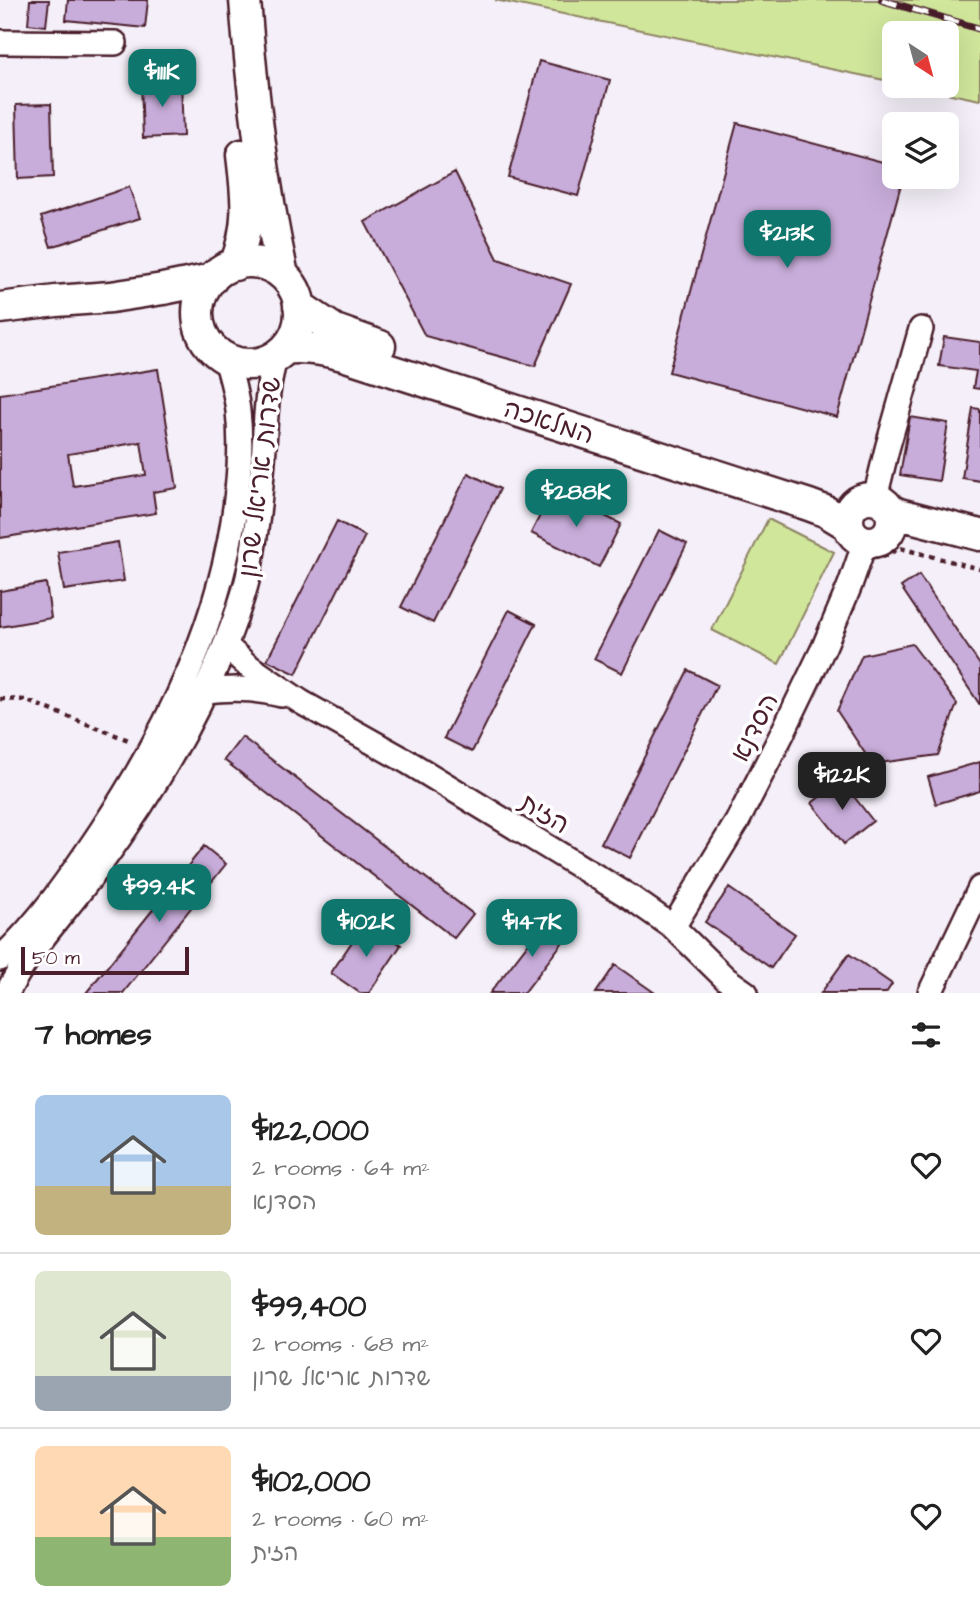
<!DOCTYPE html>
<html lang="en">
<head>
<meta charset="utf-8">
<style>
	:root { --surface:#fff; --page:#f6f6f6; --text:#222; --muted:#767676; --line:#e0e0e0; --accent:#0f766e }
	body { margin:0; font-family:"Architects Daughter","Playpen Sans Hebrew",sans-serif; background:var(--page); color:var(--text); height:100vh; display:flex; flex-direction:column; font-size:26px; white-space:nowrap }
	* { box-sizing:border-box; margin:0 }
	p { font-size:23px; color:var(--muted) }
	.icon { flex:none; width:38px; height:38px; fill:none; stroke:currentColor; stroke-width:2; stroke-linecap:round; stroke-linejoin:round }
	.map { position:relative; height:993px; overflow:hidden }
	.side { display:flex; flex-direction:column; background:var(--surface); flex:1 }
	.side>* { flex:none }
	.needle { width:46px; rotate:144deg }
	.tools { position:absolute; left:882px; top:21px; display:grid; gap:14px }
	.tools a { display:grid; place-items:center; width:77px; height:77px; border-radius:10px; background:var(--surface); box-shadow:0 7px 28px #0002; font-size:35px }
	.scale { position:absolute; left:21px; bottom:18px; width:168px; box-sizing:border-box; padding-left:7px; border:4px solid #4a1f2b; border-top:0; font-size:19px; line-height:24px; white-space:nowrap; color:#4a1f2b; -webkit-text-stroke:5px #fff; paint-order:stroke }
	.price { position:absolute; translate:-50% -60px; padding:0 16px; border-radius:14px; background:var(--accent); color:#fff; font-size:23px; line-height:46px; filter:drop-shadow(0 2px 4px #0008) }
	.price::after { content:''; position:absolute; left:50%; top:42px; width:21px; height:16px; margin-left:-10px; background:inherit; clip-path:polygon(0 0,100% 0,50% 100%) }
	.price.current { background:#222; color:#fff }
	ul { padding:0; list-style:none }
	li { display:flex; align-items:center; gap:21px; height:175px; padding:0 35px }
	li+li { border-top:2px solid var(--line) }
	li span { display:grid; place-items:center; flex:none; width:196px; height:140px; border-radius:10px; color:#555 }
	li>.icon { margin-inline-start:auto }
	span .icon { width:84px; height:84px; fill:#fffc; stroke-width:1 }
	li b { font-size:30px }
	h2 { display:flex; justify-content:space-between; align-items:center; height:84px; padding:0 35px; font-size:30px }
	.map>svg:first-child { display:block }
	.green { fill:#d0e69b; stroke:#8d8263; stroke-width:2 }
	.building { fill:#c8adda; stroke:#4a1f2b; stroke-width:2; fill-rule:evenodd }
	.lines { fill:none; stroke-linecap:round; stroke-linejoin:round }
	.minor-casing { stroke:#4a1f2b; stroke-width:28 }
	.major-casing { stroke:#4a1f2b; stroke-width:35 }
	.path { stroke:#4a1f2b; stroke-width:4.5; stroke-dasharray:5 5; stroke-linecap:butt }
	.minor { stroke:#fff; stroke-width:23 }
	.major { stroke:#fff; stroke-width:30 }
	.rail-casing { stroke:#4a1f2b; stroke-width:8 }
	.rail { stroke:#fff; stroke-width:5; stroke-dasharray:16; stroke-linecap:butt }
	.labels { text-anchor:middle; stroke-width:7; stroke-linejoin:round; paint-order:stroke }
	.street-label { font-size:26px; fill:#4a1f2b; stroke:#fff }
</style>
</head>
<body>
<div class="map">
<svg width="980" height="993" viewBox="0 0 980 993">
	<rect width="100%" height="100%" fill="#f4eff8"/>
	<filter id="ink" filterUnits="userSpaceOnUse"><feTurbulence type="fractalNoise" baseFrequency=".0143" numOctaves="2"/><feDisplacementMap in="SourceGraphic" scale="14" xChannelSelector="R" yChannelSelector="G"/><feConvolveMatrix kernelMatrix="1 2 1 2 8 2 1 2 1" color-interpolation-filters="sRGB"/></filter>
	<g filter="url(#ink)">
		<!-- green -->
		<path class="green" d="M495 0H980V100L912 86H947V33H894V82Z
			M768 519 834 552 779 664 712 630Z"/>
		<!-- building -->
		<path class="building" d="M30 0H49L46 26 28 24Z
			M68 0H148L145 28 66 20Z
			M539 61 610 80 578 196 508 177Z
			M181 80 183 136 143 138 141 82Z
			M51 104 53 177 18 179 16 105Z
			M737 123 894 165V177H903L837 417 669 372Z
			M455 172 498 259 571 284 535 366 425 336 365 222Z
			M129 187 140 218 51 247 41 217Z
			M944 337 980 342V389L973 388 976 371 939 366Z
			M158 369 177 488 153 492 156 513 0 538V394ZM141 442 146 475 73 486 68 454Z
			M973 408 980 409V481L962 478Z
			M910 417 948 423 939 481 900 475Z
			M468 473 500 489 433 623 401 607Z
			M553 490 621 524 599 567 531 533Z
			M337 521 365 536 296 674 267 660Z
			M659 530 687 544 622 673 594 659Z
			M118 542 124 581 64 590 58 552Z
			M919 575 980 665V705L901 587Z
			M46 583 51 618 0 627V591Z
			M509 610 536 624 472 752 444 738Z
			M912 644 957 704 938 755 872 764 837 711 862 655Z
			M688 670 717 685 630 858 601 843Z
			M242 737 473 914 454 938 224 760Z
			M980 762V791L936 804 928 777Z
			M841 780 873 821 844 844 812 803Z
			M204 846 226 864 123 993H86Z
			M729 888 795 934 771 968 705 922Z
			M548 918 569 934 524 993H490Z
			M366 921 401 945 369 993H360L331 973Z
			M849 954 892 984 886 993H821Z
			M615 965 655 993H596Z"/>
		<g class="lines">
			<!-- minor casing -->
			<g class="minor-casing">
				<path id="minor" d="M0 42 115 43
					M875 498 887 449 921 329
					M225 645 247 665 301 702 408 762 630 897 673 927 726 979 746 993
					M205 691C232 688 255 688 281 695
					M673 927 737 822 782 734 824 647 850 585 865 542
					M0 959C40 921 71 876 101 831 169 728 225 614 237 490 240 463 241 437 238 411 236 393 231 376 226 359
					M7 993C29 949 68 909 97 869 149 799 194 724 226 643 234 622 243 599 248 577 256 540 260 500 263 461 266 426 265 390 276 356
					M930 993 980 888"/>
			</g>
			<!-- major casing -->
			<g class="major-casing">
				<path id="major" d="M245 0C252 93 263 184 283 275
					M198 313a51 51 0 1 1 102 0a51 51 0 1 1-102 0Z
					M235 265C251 225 247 197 242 155
					M299 306 335 330 380 346
					M0 308 56 301 111 297 163 289 212 279
					M285 349C305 346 324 350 343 355L809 505 825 511 848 525
					M848 520a22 22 0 1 1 44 0a22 22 0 1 1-44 0Z
					M890 510 899 514 980 535"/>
			</g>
			<!-- path -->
			<path class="path" d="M883 557 900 548 980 569
				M0 699 25 700 131 741"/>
			<!-- minor -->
			<use href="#minor" class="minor"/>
			<!-- major -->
			<use href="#major" class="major"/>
			<!-- rail casing -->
			<g class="rail-casing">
				<path id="rail" d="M882 0 980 29"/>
			</g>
			<!-- rail -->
			<use href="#rail" class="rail"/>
		</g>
	</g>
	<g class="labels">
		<!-- street labels -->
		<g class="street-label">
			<text transform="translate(549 421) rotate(18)" y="9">המלאכה</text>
			<text transform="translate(259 477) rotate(-83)" y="9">שדרות אריאל שרון</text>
			<text transform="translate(754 727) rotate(-63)" y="9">הסדנא</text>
			<text transform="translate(545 813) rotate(31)" y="9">הזית</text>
		</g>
	</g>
</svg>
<div class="tools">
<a><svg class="needle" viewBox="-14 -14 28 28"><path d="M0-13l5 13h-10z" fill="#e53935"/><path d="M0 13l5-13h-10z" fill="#767676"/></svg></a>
<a><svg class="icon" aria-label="layers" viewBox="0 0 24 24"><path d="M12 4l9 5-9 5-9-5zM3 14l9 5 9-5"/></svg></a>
</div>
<div class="scale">50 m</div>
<b class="price" style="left:162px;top:109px">$111K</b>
<b class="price" style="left:787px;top:270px">$213K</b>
<b class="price" style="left:576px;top:529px">$288K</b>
<b class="price current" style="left:842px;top:812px">$122K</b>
<b class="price" style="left:159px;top:924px">$99.4K</b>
<b class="price" style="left:366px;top:959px">$102K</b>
<b class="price" style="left:532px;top:959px">$147K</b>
</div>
<section class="side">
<h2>7 homes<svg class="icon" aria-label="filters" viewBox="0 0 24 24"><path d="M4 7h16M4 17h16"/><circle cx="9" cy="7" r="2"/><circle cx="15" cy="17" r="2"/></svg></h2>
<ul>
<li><span style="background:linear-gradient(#a9c7e8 65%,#c2b280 0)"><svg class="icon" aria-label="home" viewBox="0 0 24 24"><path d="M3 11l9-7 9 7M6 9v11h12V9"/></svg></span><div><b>$122,000</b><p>2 rooms · 64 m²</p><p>הסדנא</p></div><svg class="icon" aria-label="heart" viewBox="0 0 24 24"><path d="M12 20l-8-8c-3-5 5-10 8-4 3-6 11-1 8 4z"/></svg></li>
<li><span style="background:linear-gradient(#dfe7d0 75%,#9aa5b1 0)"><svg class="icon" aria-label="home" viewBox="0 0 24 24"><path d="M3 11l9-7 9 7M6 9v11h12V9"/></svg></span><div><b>$99,400</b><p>2 rooms · 68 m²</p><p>שדרות אריאל שרון</p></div><svg class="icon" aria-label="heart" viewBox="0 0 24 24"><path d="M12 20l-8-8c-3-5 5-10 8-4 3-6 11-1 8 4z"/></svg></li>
<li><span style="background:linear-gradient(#ffd9b3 65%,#8fb573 0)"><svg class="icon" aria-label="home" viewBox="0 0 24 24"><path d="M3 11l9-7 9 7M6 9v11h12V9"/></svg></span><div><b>$102,000</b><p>2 rooms · 60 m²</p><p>הזית</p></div><svg class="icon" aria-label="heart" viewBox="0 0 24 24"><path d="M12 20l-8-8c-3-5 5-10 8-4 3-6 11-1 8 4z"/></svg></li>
</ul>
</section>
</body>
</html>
